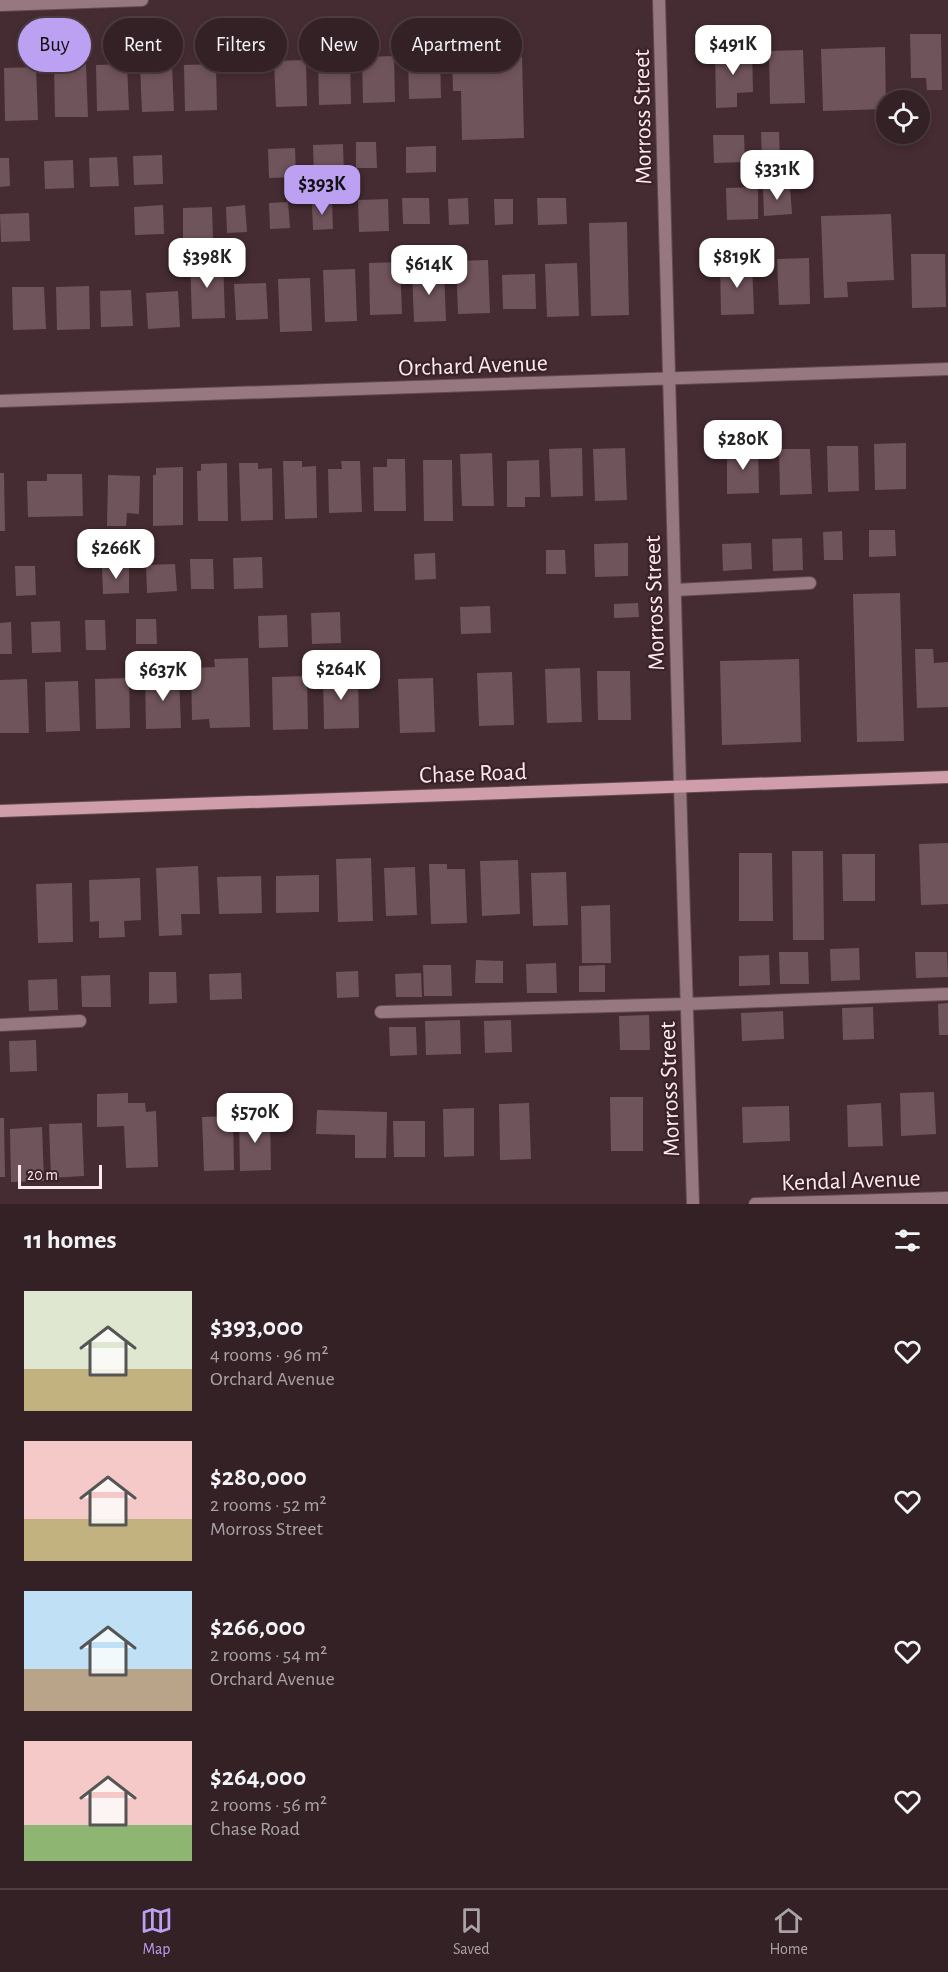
<!DOCTYPE html>
<html lang="en">
<head>
<meta charset="utf-8">
<style>
	:root { --surface:#342126; --page:#3f2e32; --text:#f1f3f6; --muted:#a9a3a7; --line:#4e3e43; --accent:#bca0f2 }
	body { margin:0; font-family:"Alegreya Sans",sans-serif; background:var(--page); color:var(--text); height:100vh; display:flex; flex-direction:column; font-size:22px; white-space:nowrap }
	* { box-sizing:border-box; margin:0 }
	p { font-size:20px; color:var(--muted) }
	.icon { flex:none; width:33px; height:33px; fill:none; stroke:currentColor; stroke-width:2; stroke-linecap:round; stroke-linejoin:round }
	.map { position:relative; height:1204px; overflow:hidden }
	.side { display:flex; flex-direction:column; background:var(--surface); flex:1 }
	.side>* { flex:none }
	.hud { position:absolute; left:18px; top:18px; width:600px; height:54px; display:flex; gap:12px }
	.fabs { position:absolute; left:876px; top:90px; display:grid; gap:12px }
	.fabs a { display:grid; place-items:center; width:54px; height:54px; border-radius:50%; background:var(--surface); box-shadow:0 3px 9px #0003,0 0 0 2px var(--line); font-size:30px }
	.scale { position:absolute; left:18px; bottom:15px; width:84px; box-sizing:border-box; padding-left:6px; border:3px solid #fbeaee; border-top:0; font-size:16px; line-height:21px; white-space:nowrap; color:#fbeaee; -webkit-text-stroke:4px #3a2228; paint-order:stroke }
	.price { position:absolute; translate:-50% -51px; padding:0 14px; border-radius:12px; background:#fff; color:#222; font-size:20px; line-height:39px; filter:drop-shadow(0 2px 3px #0008) }
	.price::after { content:''; position:absolute; left:50%; top:36px; width:18px; height:14px; margin-left:-9px; background:inherit; clip-path:polygon(0 0,100% 0,50% 100%) }
	.price.current { background:var(--accent); color:#111 }
	ul { padding:0; list-style:none }
	li { display:flex; align-items:center; gap:18px; height:150px; padding:0 24px }
	li span { display:grid; place-items:center; flex:none; width:168px; height:120px; border-radius:0px; color:#555 }
	li>.icon { margin-inline-start:auto }
	span .icon { width:72px; height:72px; fill:#fffc; stroke-width:1 }
	li b { font-size:26px }
	h2 { display:flex; justify-content:space-between; align-items:center; height:72px; padding:0 24px; font-size:26px }
	.chip { padding:0 21px; border-radius:27px; background:var(--surface); box-shadow:0 3px 9px #0003,0 0 0 2px var(--line); font-size:21px; line-height:54px }
	.chip.current { background:var(--accent); color:#111 }
	.tab-bar { display:flex; justify-content:space-around; align-items:center; height:84px; border-top:2px solid var(--line); background:var(--surface); font-size:16px; color:var(--muted) }
	.tab-bar a { display:grid; justify-items:center; gap:3px }
	.tab-bar .current { color:var(--accent) }
	.map>svg:first-child { display:block }
	.building { fill:#70545b }
	.lines { fill:none; stroke-linecap:round; stroke-linejoin:round }
	.lane-casing { stroke:#624a50; stroke-width:14 }
	.street-casing { stroke:#624a50; stroke-width:14 }
	.secondary-casing { stroke:#624a50; stroke-width:14 }
	.lane { stroke:#987880; stroke-width:12 }
	.street { stroke:#987880; stroke-width:12 }
	.secondary { stroke:#d09eab; stroke-width:12 }
	.labels { text-anchor:middle; stroke-width:4.5; stroke-linejoin:round; paint-order:stroke }
	.street-label { font-size:24px; fill:#fbeaee; stroke:#3a2228 }
</style>
</head>
<body>
<div class="map">
<svg width="948" height="1204" viewBox="0 0 948 1204">
	<rect width="100%" height="100%" fill="#452c32"/>
	<!-- building -->
	<path class="building" d="M910 34H941L942 90H927L926 78H911Z
		M885 47 886 109 823 111 821 49Z
		M752 49 753 92 737 93V107L716 108 715 50Z
		M803 50 805 103 770 104 769 51Z
		M408 55H440L441 98 409 99Z
		M394 56 395 102 363 103 362 57Z
		M522 57 524 138 462 140 461 91H453L452 59Z
		M350 58 351 104 319 105 318 59Z
		M306 60 307 106 276 107 274 61Z
		M86 64 88 117H55L54 65Z
		M127 64 129 110 97 111 96 65Z
		M216 64 217 110 185 111 184 65Z
		M172 65 174 111 142 112 140 66Z
		M36 67 38 120 5 121 4 68Z
		M761 132H779L780 160H762Z
		M713 135H744L745 162 714 163Z
		M356 142H376L377 168H356Z
		M343 144 344 176 314 177 313 145Z
		M436 146V172L406 173V147Z
		M295 148 296 177 269 178 268 149Z
		M162 155 163 184 134 185 133 156Z
		M117 157 119 186 90 187 89 158Z
		M0 158H9L10 186 0 187Z
		M73 160 74 188 45 189 44 161Z
		M758 187V219L727 220 726 188Z
		M790 187 792 214 764 216 763 188Z
		M402 198H429L430 224H403Z
		M468 198 469 224 449 225 448 199Z
		M537 198H566L567 224 538 225Z
		M388 199 389 231 359 232 358 200Z
		M494 199H513V224L495 225Z
		M288 202 290 228 270 229 269 203Z
		M332 203 333 229 313 230 312 204Z
		M163 205 164 234 135 235 134 207Z
		M245 205 247 232 227 233 226 207Z
		M212 207 213 238 183 239V208Z
		M29 213 30 241 1 242 0 214Z
		M891 214 894 280 847 282 848 297 824 298 821 216Z
		M627 222 629 315 591 316 589 223Z
		M911 254H945L946 307 912 308Z
		M809 258 810 304 779 305 777 259Z
		M223 259 225 318 192 319 190 260Z
		M488 260 490 313 458 314 456 261Z
		M400 262 402 314 370 315 369 263Z
		M752 262 754 314 721 315 720 263Z
		M577 263 579 316 547 317 545 264Z
		M355 269 357 321 325 322 323 270Z
		M444 269 446 321 414 322 412 270Z
		M535 274 536 309H503L502 275Z
		M310 278 312 331 280 332 278 279Z
		M266 283 268 319 236 320 234 284Z
		M89 286 90 329 57 330 56 287Z
		M12 287H44L46 329 13 330Z
		M131 290 133 326 101 327 100 291Z
		M178 291 180 327 148 329 146 293Z
		M906 443V489L875 490 874 444Z
		M827 446H858L859 491 828 492Z
		M758 447 759 493 727 494V448Z
		M582 448 583 496 551 497 549 449Z
		M625 448 627 500 595 501 593 449Z
		M779 449H810L812 494 780 495Z
		M492 453 494 506H462L460 454Z
		M387 459H405L406 511H374L373 467H387Z
		M423 460H452L453 521H424Z
		M539 460 540 497H525V507H507V461Z
		M283 461H302V467L316 466 317 518 285 519Z
		M341 461H360L362 512 329 513 328 469H342Z
		M227 463 228 521H198L197 471H201V464Z
		M239 463H258V469L272 468 273 520 241 521Z
		M183 467V525L153 526V475H156V468Z
		M0 473H4L5 531H0Z
		M47 474H82L83 516 28 517 27 481H47Z
		M108 475 140 476 139 514 127 513 126 526H107Z
		M869 530H895L896 556 869 557Z
		M842 531 843 560H824L823 532Z
		M802 538 803 570 773 571 772 539Z
		M628 543V576L595 577 594 544Z
		M751 543 752 569 723 571 722 544Z
		M546 550H565L566 574H546Z
		M435 553 436 579 415 580 414 554Z
		M262 557 263 588 234 589 233 558Z
		M190 559H213L214 589H191Z
		M175 564 177 591 147 593 146 565Z
		M15 566H35L36 595 16 596Z
		M102 566H129V593L103 594Z
		M900 593 904 741 857 742 853 594Z
		M638 603 639 617 614 618V604Z
		M490 606 491 633 461 634 460 607Z
		M340 612 341 643 312 644 311 613Z
		M287 615 288 647 259 648 258 616Z
		M136 619H156L157 644H136Z
		M85 620H105L106 650H86Z
		M60 621 61 652 32 653 31 622Z
		M11 622 12 654H0V623Z
		M915 649H933L934 663 948 662V707L917 708Z
		M248 658 250 727 210 728 209 719 192 720 191 668 215 667 214 659Z
		M799 659 801 742 722 745 720 661Z
		M580 668 582 722 547 723 545 669Z
		M597 671H630L631 720H598Z
		M512 672 514 725 479 726 477 673Z
		M358 674 359 728 324 729 323 675Z
		M179 675 181 728 146 729 145 676Z
		M307 676 308 729 273 730 272 677Z
		M129 678 130 728 96 729 95 679Z
		M433 678 435 732 400 733 398 679Z
		M27 679 29 733H0V680Z
		M78 681 80 731 46 732 45 682Z
		M948 843V904L921 905 919 844Z
		M792 851H823L824 940H793Z
		M739 853H772L773 921H739Z
		M842 854H875V901H843Z
		M371 858 373 921 338 922 336 859Z
		M518 860 520 914 482 916 480 861Z
		M429 864H447V869H465L467 923 431 924Z
		M198 866 200 914H181L182 935 159 936 156 868Z
		M415 867 417 915 386 916 384 868Z
		M566 872 568 925 533 926 531 873Z
		M319 875V912L276 913V876Z
		M261 876 262 913 219 914 217 877Z
		M140 878 141 920 124 921 125 937 99 938V921L90 922 89 880Z
		M72 883 73 942 38 943 36 884Z
		M610 905 611 963H582L581 906Z
		M859 948 860 980 831 981 830 949Z
		M779 952H808L809 984H780Z
		M915 952H947L948 977 916 978Z
		M769 955 770 985 739 986V956Z
		M476 960 503 961V983H475Z
		M556 963 557 993H527L526 964Z
		M423 965H451L452 996H424Z
		M605 965V992H579V966Z
		M358 971 359 997 337 998 336 972Z
		M149 972H176L177 1003 149 1004Z
		M241 973 242 999 210 1000 209 974Z
		M421 973 422 997H396L395 974Z
		M110 975 111 1007H82L81 976Z
		M57 979 58 1010 29 1011 28 980Z
		M948 1003V1035H939L938 1004Z
		M873 1007 874 1039 843 1040 842 1008Z
		M783 1011 784 1039 742 1041 741 1013Z
		M649 1015 650 1050H620L619 1016Z
		M460 1020 461 1054 426 1055 425 1021Z
		M511 1020 512 1052 485 1053 484 1021Z
		M389 1027H416L417 1055 390 1056Z
		M36 1040 37 1071 10 1072 9 1041Z
		M934 1092 936 1134 901 1136 900 1093Z
		M128 1093V1103H145L146 1112 156 1111 158 1167 126 1168 124 1126 97 1127V1094Z
		M610 1097H643V1151H611Z
		M529 1103 531 1159 500 1160 499 1104Z
		M881 1103 883 1146 848 1147 847 1105Z
		M789 1106 790 1141 743 1143 742 1107Z
		M474 1108V1156L444 1157 443 1109Z
		M317 1110 387 1112 386 1158H355V1135L316 1134Z
		M233 1116 234 1170 204 1171 202 1117Z
		M270 1116 271 1170 240 1171 239 1117Z
		M0 1118H4L5 1177H0Z
		M393 1121H425V1157H394Z
		M82 1123 84 1176 51 1178 49 1124Z
		M42 1127 44 1181 11 1182 10 1129Z"/>
	<g class="lines">
		<!-- lane casing -->
		<g class="lane-casing">
			<path id="lane" d="M675 590 810 583
				M381 1012 687 1004 948 994
				M0 1025 80 1021"/>
		</g>
		<!-- street casing -->
		<g class="street-casing">
			<path id="street" d="M659 0 680 786 693 1204
				M0 5 142 0
				M0 401 948 369
				M755 1204 948 1198"/>
		</g>
		<!-- secondary casing -->
		<g class="secondary-casing">
			<path id="secondary" d="M0 811 948 777"/>
		</g>
		<!-- lane -->
		<use href="#lane" class="lane"/>
		<!-- street -->
		<use href="#street" class="street"/>
		<!-- secondary -->
		<use href="#secondary" class="secondary"/>
	</g>
	<g class="labels">
		<!-- street labels -->
		<g class="street-label">
			<text transform="translate(642 117) rotate(-91)" y="8">Morross Street</text>
			<text transform="translate(473 365) rotate(-2)" y="8">Orchard Avenue</text>
			<text transform="translate(654 603) rotate(-92)" y="8">Morross Street</text>
			<text transform="translate(473 773) rotate(-2)" y="8">Chase Road</text>
			<text transform="translate(669 1089) rotate(-92)" y="8">Morross Street</text>
			<text transform="translate(851 1180) rotate(-2)" y="8">Kendal Avenue</text>
		</g>
	</g>
</svg>
<div class="fabs">
<a><svg class="icon" aria-label="locate" viewBox="0 0 24 24"><circle cx="12" cy="12" r="6"/><path d="M12 2v4M12 18v4M2 12h4M18 12h4"/></svg></a>
</div>
<div class="scale">20 m</div>
<b class="price" style="left:733px;top:76px">$491K</b>
<b class="price" style="left:777px;top:201px">$331K</b>
<b class="price current" style="left:322px;top:216px">$393K</b>
<b class="price" style="left:207px;top:289px">$398K</b>
<b class="price" style="left:737px;top:289px">$819K</b>
<b class="price" style="left:429px;top:296px">$614K</b>
<b class="price" style="left:743px;top:471px">$280K</b>
<b class="price" style="left:116px;top:580px">$266K</b>
<b class="price" style="left:341px;top:701px">$264K</b>
<b class="price" style="left:163px;top:702px">$637K</b>
<b class="price" style="left:255px;top:1144px">$570K</b>
<div class="hud">
<a class="chip current">Buy</a>
<a class="chip">Rent</a>
<a class="chip">Filters</a>
<a class="chip">New</a>
<a class="chip">Apartment</a>
</div>
</div>
<section class="side">
<h2>11 homes<svg class="icon" aria-label="filters" viewBox="0 0 24 24"><path d="M4 7h16M4 17h16"/><circle cx="9" cy="7" r="2"/><circle cx="15" cy="17" r="2"/></svg></h2>
<ul>
<li><span style="background:linear-gradient(#dfe7d0 65%,#c2b280 0)"><svg class="icon" aria-label="home" viewBox="0 0 24 24"><path d="M3 11l9-7 9 7M6 9v11h12V9"/></svg></span><div><b>$393,000</b><p>4 rooms · 96 m²</p><p>Orchard Avenue</p></div><svg class="icon" aria-label="heart" viewBox="0 0 24 24"><path d="M12 20l-8-8c-3-5 5-10 8-4 3-6 11-1 8 4z"/></svg></li>
<li><span style="background:linear-gradient(#f6c9c9 65%,#c2b280 0)"><svg class="icon" aria-label="home" viewBox="0 0 24 24"><path d="M3 11l9-7 9 7M6 9v11h12V9"/></svg></span><div><b>$280,000</b><p>2 rooms · 52 m²</p><p>Morross Street</p></div><svg class="icon" aria-label="heart" viewBox="0 0 24 24"><path d="M12 20l-8-8c-3-5 5-10 8-4 3-6 11-1 8 4z"/></svg></li>
<li><span style="background:linear-gradient(#bfe0f5 65%,#b9a48a 0)"><svg class="icon" aria-label="home" viewBox="0 0 24 24"><path d="M3 11l9-7 9 7M6 9v11h12V9"/></svg></span><div><b>$266,000</b><p>2 rooms · 54 m²</p><p>Orchard Avenue</p></div><svg class="icon" aria-label="heart" viewBox="0 0 24 24"><path d="M12 20l-8-8c-3-5 5-10 8-4 3-6 11-1 8 4z"/></svg></li>
<li><span style="background:linear-gradient(#f6c9c9 70%,#8fb573 0)"><svg class="icon" aria-label="home" viewBox="0 0 24 24"><path d="M3 11l9-7 9 7M6 9v11h12V9"/></svg></span><div><b>$264,000</b><p>2 rooms · 56 m²</p><p>Chase Road</p></div><svg class="icon" aria-label="heart" viewBox="0 0 24 24"><path d="M12 20l-8-8c-3-5 5-10 8-4 3-6 11-1 8 4z"/></svg></li>
</ul>
</section>
<nav class="tab-bar">
<a class="current"><svg class="icon" aria-label="map" viewBox="0 0 24 24"><path d="M3 6l6-2 6 2 6-2v14l-6 2-6-2-6 2zM9 4v14M15 6v14"/></svg>Map</a>
<a><svg class="icon" aria-label="saved" viewBox="0 0 24 24"><path d="M7 4h10v16l-5-4-5 4z"/></svg>Saved</a>
<a><svg class="icon" aria-label="home" viewBox="0 0 24 24"><path d="M3 11l9-7 9 7M6 9v11h12V9"/></svg>Home</a>
</nav>
</body>
</html>
